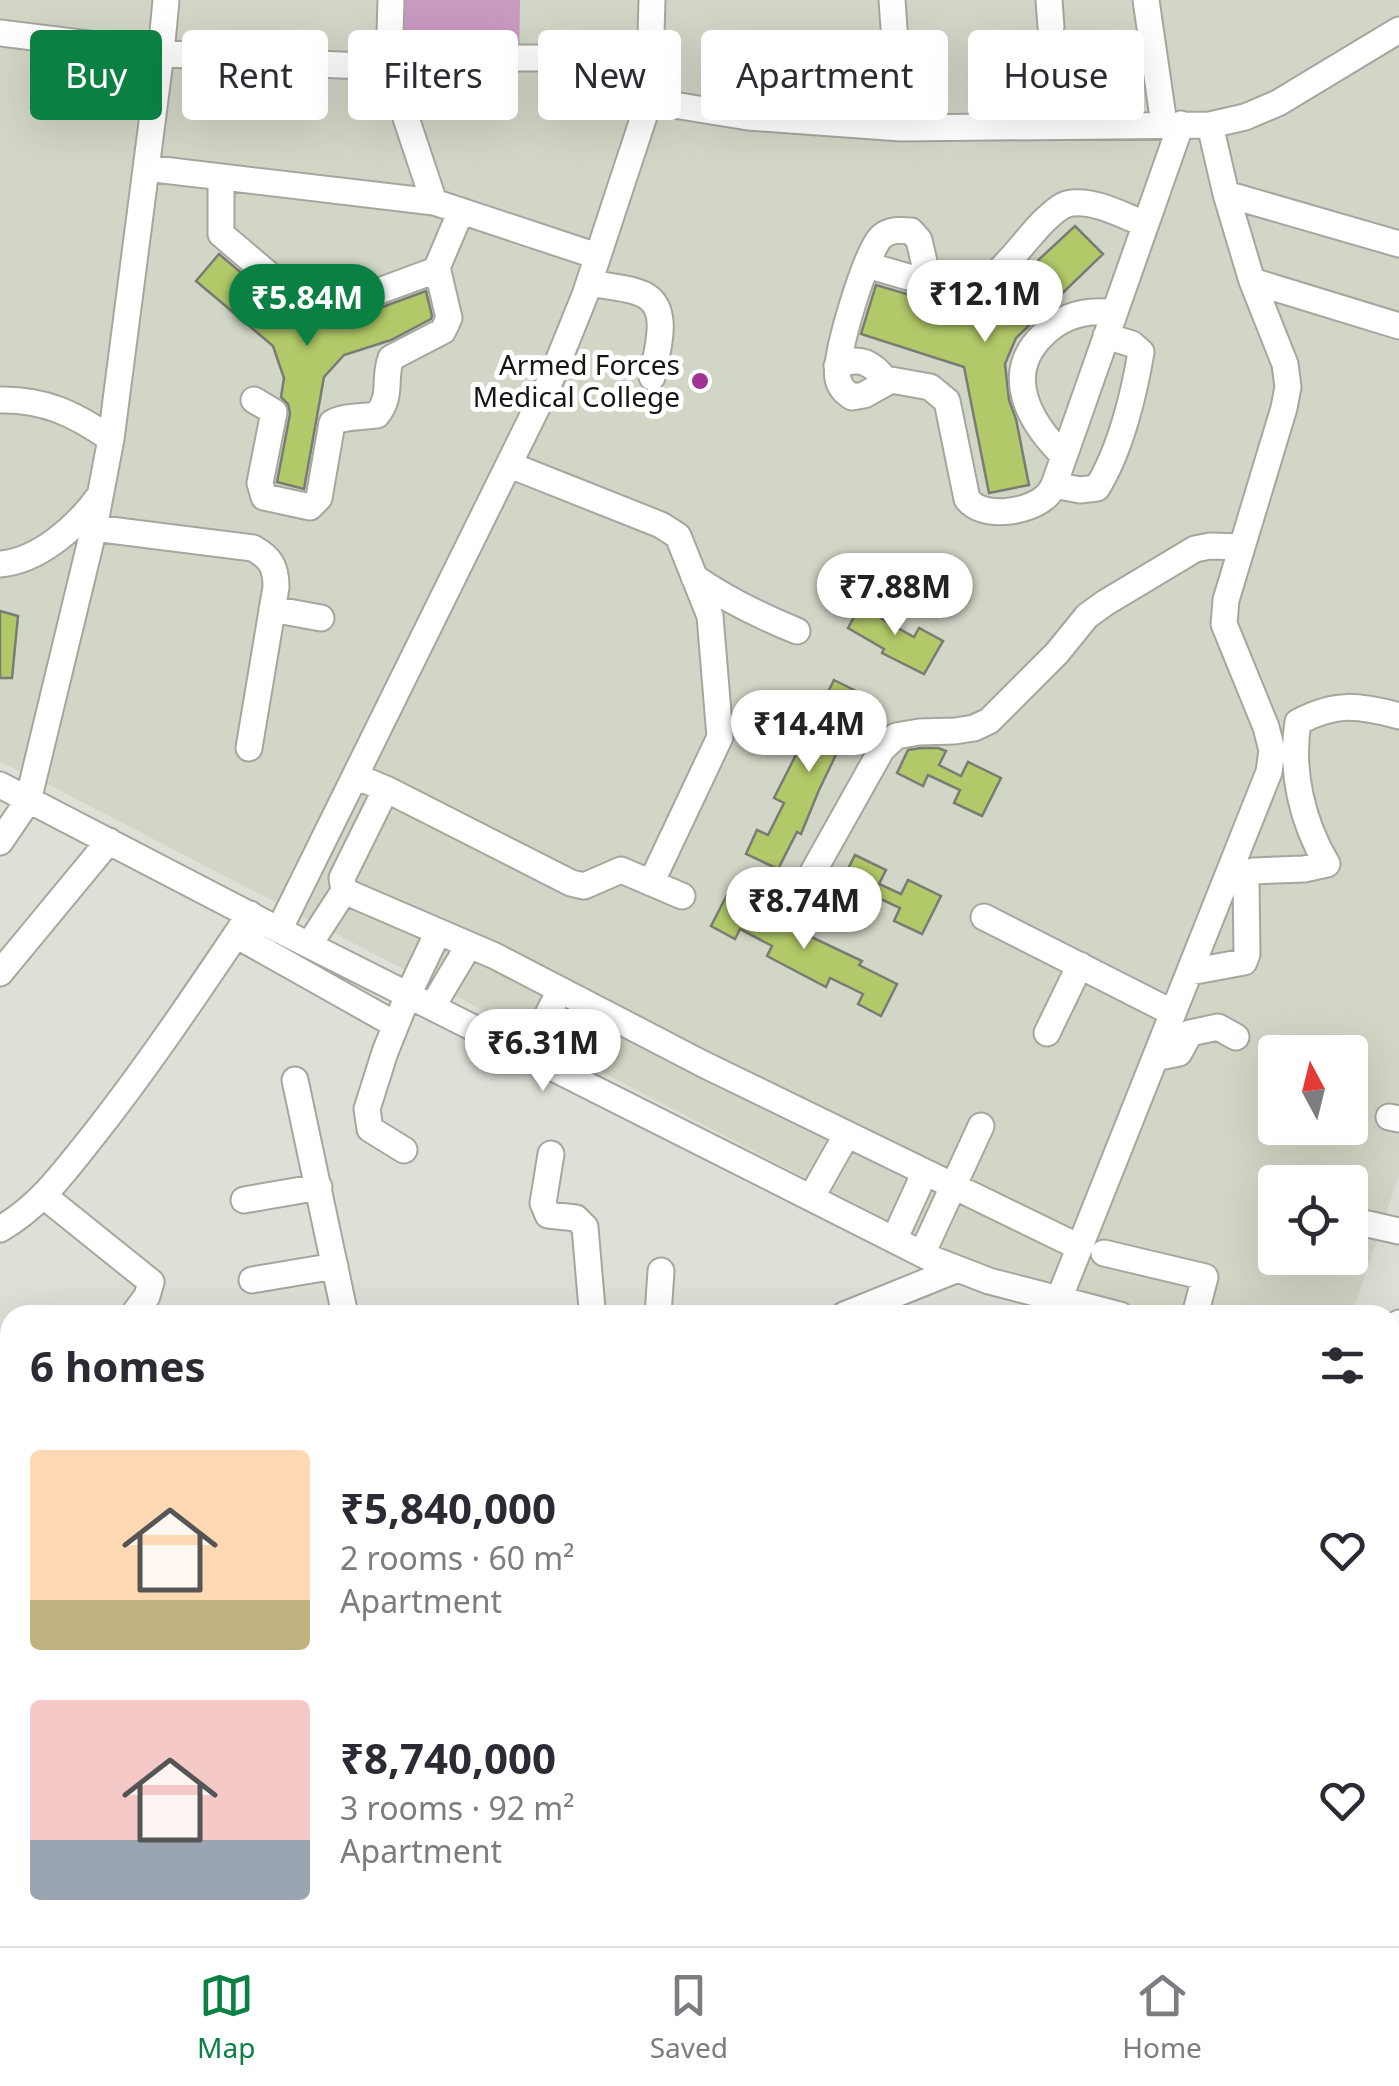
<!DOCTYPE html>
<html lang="en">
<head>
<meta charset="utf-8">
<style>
	:root { --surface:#fff; --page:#f7f7f7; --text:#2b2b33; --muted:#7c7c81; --line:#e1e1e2; --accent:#0b8043 }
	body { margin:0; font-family:"Noto Sans",sans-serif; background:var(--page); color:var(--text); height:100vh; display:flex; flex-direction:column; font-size:38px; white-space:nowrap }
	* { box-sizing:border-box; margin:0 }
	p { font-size:32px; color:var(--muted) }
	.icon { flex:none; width:55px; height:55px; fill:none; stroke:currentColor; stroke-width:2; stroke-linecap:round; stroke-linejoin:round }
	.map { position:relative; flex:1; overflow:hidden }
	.details { position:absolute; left:0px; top:1305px; width:1400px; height:642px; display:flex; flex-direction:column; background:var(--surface); border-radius:30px 30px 0 0; box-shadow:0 10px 40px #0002 }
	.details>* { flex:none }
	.top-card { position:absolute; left:30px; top:30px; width:1340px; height:90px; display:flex; gap:20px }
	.needle { width:65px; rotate:353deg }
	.buttons { position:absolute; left:1258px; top:1035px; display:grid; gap:20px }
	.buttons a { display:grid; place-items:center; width:110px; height:110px; border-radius:10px; background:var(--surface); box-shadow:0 10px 40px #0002; font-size:50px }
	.price { position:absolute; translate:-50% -85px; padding:0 22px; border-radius:35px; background:#fff; color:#222; font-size:32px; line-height:65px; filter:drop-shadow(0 2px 5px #0008) }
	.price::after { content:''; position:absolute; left:50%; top:60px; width:30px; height:22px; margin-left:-15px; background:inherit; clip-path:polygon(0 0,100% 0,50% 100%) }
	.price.on { background:var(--accent); color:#fff }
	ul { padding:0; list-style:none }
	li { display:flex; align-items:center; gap:30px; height:250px; padding:0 30px }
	li span { display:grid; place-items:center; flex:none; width:280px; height:200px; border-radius:10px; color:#555 }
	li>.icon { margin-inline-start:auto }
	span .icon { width:120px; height:120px; fill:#fffc; stroke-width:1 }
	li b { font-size:42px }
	h2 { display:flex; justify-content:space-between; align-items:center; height:120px; padding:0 30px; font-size:42px }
	.chip { padding:0 35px; border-radius:10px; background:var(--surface); box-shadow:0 10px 40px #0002; font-size:35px; line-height:90px }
	.chip.on { background:var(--accent); color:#fff }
	.tabs { display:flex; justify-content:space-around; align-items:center; height:140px; border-top:2px solid var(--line); background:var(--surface); font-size:28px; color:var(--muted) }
	.tabs a { display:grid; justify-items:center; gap:5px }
	.tabs .on { color:var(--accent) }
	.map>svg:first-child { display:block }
	.built { fill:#d1d6c6; fill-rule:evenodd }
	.green { fill:#ca9ac2 }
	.building { fill:#b1c968; stroke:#797c74; stroke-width:2.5 }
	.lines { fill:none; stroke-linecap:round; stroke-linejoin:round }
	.minor-casing { stroke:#a5a79f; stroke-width:29 }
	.minor { stroke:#fff; stroke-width:25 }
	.poi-dot { fill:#9f3494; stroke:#fff; stroke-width:4 }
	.labels { text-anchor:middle; stroke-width:10; stroke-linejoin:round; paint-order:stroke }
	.poi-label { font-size:28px; fill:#161714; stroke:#fff; text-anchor:end }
</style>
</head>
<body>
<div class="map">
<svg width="1399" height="1946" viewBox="0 0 1399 1946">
	<rect width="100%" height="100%" fill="#dde0d7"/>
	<!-- built -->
	<path class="built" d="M0 0H1399V1175L1352 1315H1169L956 1256 34 777 0 762ZM1275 1052H1350V1128H1275ZM1275 1182H1350V1258H1275Z"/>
	<!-- green -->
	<path class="green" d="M398 0H520L519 64 396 61Z"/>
	<!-- building -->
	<path class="building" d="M1075 226 1103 254 1016 338 1005 364 1009 400 1016 419 1029 485 989 493 964 367 861 334 868 311 876 285 979 315Z
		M219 254 278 304 295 312 324 320 337 315 358 316 426 291 432 316 431 319 391 340 344 355 324 377 304 489 277 482 290 414 288 404 281 397 284 378 273 346 196 281Z
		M865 597 888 610 882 619 914 637 919 628 943 641 924 674 882 653 884 649 848 628Z
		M0 611 18 616 12 678H0Z
		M834 680 868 697 849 740 844 738 819 790 801 834 797 832 778 869 746 854 757 830 768 835 784 803 774 798 805 737 815 742 831 709 822 704Z
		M921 748H938L946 751 939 765 961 776 968 762 1001 778 982 816 954 803 960 790 928 775 923 786 897 773 908 750Z
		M855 855 886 870 879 884 901 894 908 880 941 896 922 934 894 921 900 908 868 893 863 904 837 891Z
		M728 893 772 912 769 917 862 961 859 965 897 984 881 1016 858 1004 863 994 830 978 826 987 767 956 772 946 740 929 735 939 711 926Z"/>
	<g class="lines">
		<!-- minor casing -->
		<g class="minor-casing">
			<path id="minor" d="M391 0 389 67 434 202 597 256
				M892 0 901 128
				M1049 0 1051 27
				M1146 0 1164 124
				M0 33 161 53 269 62 389 67
				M391 73 508 58H552L650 74
				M649 101 748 117 901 128 1210 125 1245 117 1278 103 1399 30
				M146 168 434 202
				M221 177V234L288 291 352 301 436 270 461 211
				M1226 194 1399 244
				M1145 224C1124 216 1095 200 1072 203 1061 204 1054 212 1046 219 1023 240 993 292 959 291 949 290 939 286 929 283L919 240 911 231C900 230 890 229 881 237 866 252 833 359 838 379 840 388 845 392 852 397L864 395 891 380 930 387 947 401 967 499C982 519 1026 513 1044 498 1050 494 1051 490 1054 485L1181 124
				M867 265 929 283
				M1252 281 1399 326
				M589 283C604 286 622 287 637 292 674 303 657 349 652 377
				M837 366C860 355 873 363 887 382
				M0 400C44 399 75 414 111 439
				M254 400 274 412 260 483 264 497 310 507 319 498 332 423C342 416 364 417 377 415 393 395 383 379 391 358L443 331 449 318 437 267
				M1064 456C1029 422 1002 374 1043 335 1063 315 1087 309 1114 313
				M510 465 661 525 678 536 710 616 720 737 651 883
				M1054 485 1080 490 1097 488C1120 451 1134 395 1141 352L1132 344 1106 336
				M94 528 253 548C271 558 276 567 276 587L249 748
				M0 564C39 561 78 526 100 495
				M694 577C727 600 760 616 797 631
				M272 609 321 618
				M355 776 386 789 571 883 584 886 621 870 682 896
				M0 785 279 930 932 1259 989 1281 1120 1315
				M0 842 28 801 94 528 111 439 161 53 166 0
				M344 891 495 956 703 1064 1079 1247
				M799 897 882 749 896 736 919 732 955 731 974 728 989 721 1057 653 1087 616 1105 603 1195 549 1210 546 1242 547
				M984 917 1173 1013
				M279 930 551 379 585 295 649 101 652 0
				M236 935 396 1025
				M309 945 344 891 342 878 386 789
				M1190 972 1244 962 1247 954 1246 880 1253 871 1304 869 1327 864C1302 822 1290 770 1298 722 1336 702 1358 705 1399 716
				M0 973 109 841
				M432 1007 469 945
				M1047 1033 1080 965
				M528 1055 560 990
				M1155 1058 1179 1053 1190 1033 1218 1027 1236 1037
				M555 1069 586 1004
				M295 1080 345 1315
				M1389 1117 1399 1119
				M404 1150 370 1129 367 1109 385 1052 408 995 438 932
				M551 1154 543 1203 548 1215 576 1218 585 1227 592 1309 596 1315
				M44 1196 151 1282 147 1296 133 1315
				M811 1198 847 1134
				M244 1200 319 1187
				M1350 1220 1399 1231
				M0 1229C41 1206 67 1168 96 1132 151 1062 200 988 250 914
				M894 1240 925 1172
				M1104 1253 1205 1277 1195 1315
				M922 1254 981 1126
				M252 1280 335 1266
				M1059 1299 1269 772 1272 750 1266 727 1224 624 1226 600 1284 408 1288 387 1285 364 1252 281 1226 194 1210 125
				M658 1315 661 1271
				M844 1315 958 1269
				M1390 1352 1399 1323
				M1390 1471 1399 1474
				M1390 1572 1399 1575
				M0 1621 10 1623
				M1390 1789 1399 1793
				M0 1881 10 1874
				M898 1938 903 1946
				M930 1938 988 1946
				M123 1946V1938
				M331 1946 333 1938
				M568 1946 570 1938
				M1204 1946 1205 1938
				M1223 1946 1225 1938
				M1275 1946 1278 1938"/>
		</g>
		<!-- minor -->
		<use href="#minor" class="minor"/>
	</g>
	<!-- markers -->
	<circle class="poi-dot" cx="700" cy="381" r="10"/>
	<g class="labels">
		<!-- poi labels -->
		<g class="poi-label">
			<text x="680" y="375">Armed Forces<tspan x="680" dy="32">Medical College</tspan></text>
		</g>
	</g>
</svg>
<div class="buttons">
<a><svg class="needle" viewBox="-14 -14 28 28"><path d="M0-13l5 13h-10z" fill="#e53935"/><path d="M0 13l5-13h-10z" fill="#7c7c81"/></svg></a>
<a><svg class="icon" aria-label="locate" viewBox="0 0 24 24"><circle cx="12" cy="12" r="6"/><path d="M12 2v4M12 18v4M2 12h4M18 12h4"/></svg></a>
</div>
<b class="price" style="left:985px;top:345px">₹12.1M</b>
<b class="price on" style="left:307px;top:349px">₹5.84M</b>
<b class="price" style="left:895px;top:638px">₹7.88M</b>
<b class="price" style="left:809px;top:775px">₹14.4M</b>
<b class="price" style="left:804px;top:952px">₹8.74M</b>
<b class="price" style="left:543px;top:1094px">₹6.31M</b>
<div class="top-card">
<a class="chip on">Buy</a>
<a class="chip">Rent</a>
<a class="chip">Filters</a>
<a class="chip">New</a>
<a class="chip">Apartment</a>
<a class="chip">House</a>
</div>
<section class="details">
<h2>6 homes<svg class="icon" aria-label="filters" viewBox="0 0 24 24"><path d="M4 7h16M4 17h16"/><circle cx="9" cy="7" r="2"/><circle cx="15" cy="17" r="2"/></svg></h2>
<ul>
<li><span style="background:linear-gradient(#ffd9b3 75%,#c2b280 0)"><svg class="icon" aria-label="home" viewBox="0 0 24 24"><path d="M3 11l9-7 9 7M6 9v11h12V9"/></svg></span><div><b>₹5,840,000</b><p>2 rooms · 60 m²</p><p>Apartment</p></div><svg class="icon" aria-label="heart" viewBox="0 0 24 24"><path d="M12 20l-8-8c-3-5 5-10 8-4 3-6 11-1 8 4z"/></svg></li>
<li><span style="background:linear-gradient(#f6c9c9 70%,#9aa5b1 0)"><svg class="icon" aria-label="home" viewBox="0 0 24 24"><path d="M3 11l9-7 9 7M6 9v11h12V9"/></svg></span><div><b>₹8,740,000</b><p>3 rooms · 92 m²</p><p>Apartment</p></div><svg class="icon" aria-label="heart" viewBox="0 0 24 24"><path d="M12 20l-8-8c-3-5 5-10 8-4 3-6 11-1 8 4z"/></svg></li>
</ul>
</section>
</div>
<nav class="tabs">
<a class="on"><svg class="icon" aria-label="map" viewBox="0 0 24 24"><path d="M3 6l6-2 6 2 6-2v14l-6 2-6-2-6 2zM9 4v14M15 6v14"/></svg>Map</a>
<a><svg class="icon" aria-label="saved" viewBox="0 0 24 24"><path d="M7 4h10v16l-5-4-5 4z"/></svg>Saved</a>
<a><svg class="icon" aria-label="home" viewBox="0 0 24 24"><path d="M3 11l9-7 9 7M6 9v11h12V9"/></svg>Home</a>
</nav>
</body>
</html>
